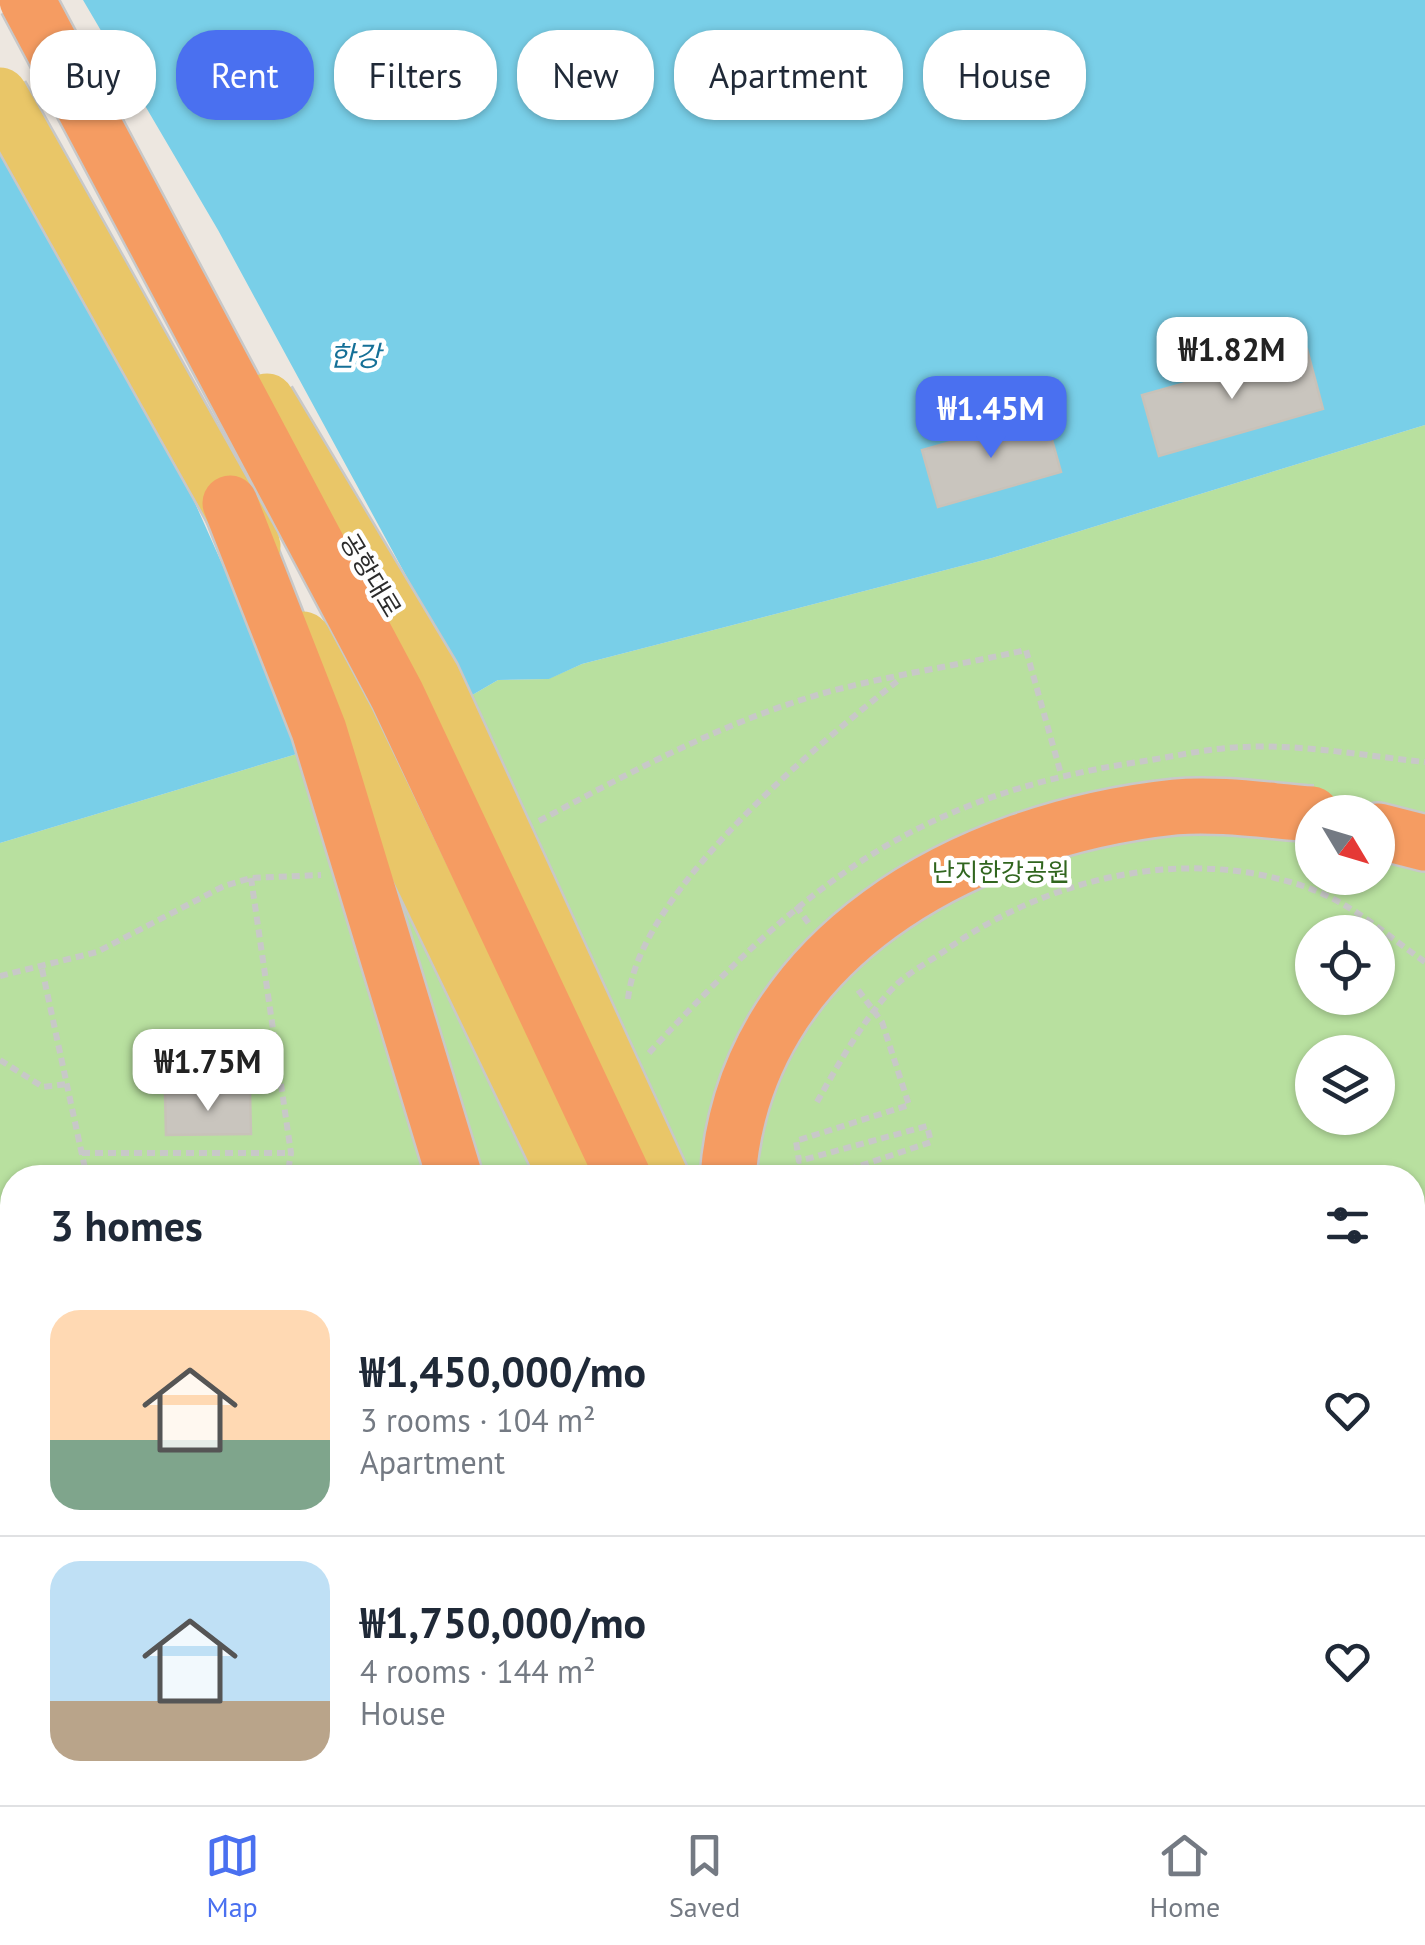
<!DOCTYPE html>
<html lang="en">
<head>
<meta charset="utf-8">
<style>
	:root { --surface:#fff; --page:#f2f2f3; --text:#1f2937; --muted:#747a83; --line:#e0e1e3; --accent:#4a70f0 }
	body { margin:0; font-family:"PT Sans","Noto Sans KR",sans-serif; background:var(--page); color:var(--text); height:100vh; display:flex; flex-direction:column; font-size:38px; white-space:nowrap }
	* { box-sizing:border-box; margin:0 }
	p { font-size:32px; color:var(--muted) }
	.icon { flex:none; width:55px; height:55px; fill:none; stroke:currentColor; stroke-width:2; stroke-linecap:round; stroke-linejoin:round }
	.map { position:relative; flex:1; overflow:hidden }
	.drawer { position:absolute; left:0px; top:1165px; width:1425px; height:640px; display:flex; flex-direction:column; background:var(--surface); border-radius:40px 40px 0 0; box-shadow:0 2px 8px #0004 }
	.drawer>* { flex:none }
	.top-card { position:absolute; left:30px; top:30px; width:1365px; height:90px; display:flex; gap:20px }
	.needle { width:65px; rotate:128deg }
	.tools { position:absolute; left:1295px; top:795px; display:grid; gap:20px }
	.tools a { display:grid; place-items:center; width:100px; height:100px; border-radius:50%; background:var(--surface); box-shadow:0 2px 8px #0004; font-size:50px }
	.price { position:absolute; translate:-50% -85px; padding:0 22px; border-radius:20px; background:#fff; color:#222; font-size:32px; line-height:65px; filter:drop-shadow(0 2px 5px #0008) }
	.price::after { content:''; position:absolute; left:50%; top:60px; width:30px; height:22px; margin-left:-15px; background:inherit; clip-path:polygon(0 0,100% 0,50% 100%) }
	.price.selected { background:var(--accent); color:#fff }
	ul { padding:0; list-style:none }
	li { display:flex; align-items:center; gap:30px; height:250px; padding:0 50px }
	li+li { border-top:2px solid var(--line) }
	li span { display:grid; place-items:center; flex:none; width:280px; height:200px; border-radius:30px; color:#555 }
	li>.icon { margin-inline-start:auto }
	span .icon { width:120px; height:120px; fill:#fffc; stroke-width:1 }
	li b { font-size:42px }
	h2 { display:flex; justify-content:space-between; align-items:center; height:120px; padding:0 50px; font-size:42px }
	.tag { padding:0 35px; border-radius:40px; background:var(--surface); box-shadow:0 2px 8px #0004; font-size:35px; line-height:90px }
	.tag.selected { background:var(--accent); color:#fff }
	.tabs { display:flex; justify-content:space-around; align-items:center; height:140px; border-top:2px solid var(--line); background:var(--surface); font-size:28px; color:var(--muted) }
	.tabs a { display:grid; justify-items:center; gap:5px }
	.tabs .selected { color:var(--accent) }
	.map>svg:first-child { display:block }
	.green { fill:#b8e09f; fill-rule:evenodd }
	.water { fill:#79cfe8 }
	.pier { fill:#ede7e0 }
	.building { fill:#c9c5be; stroke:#c8c2b9; stroke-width:2.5 }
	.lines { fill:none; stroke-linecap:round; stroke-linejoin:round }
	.minor-casing { stroke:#b3b6bf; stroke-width:50 }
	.major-casing { stroke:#c8c8c8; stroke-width:60 }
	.highway-casing { stroke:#c8c8c8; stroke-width:60 }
	.path { stroke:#c8c8c8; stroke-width:6; stroke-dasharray:8 5; stroke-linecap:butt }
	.minor { stroke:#fff; stroke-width:45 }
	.major { stroke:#e9c668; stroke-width:55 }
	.highway { stroke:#f59c62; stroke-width:55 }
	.major-bridge-casing { stroke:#c8c8c8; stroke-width:60; stroke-linecap:butt }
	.highway-bridge-casing { stroke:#c8c8c8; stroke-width:60; stroke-linecap:butt }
	.path-bridge { stroke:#c8c8c8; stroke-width:6; stroke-dasharray:8 5; stroke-linecap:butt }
	.major-bridge { stroke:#e9c668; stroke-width:55 }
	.highway-bridge { stroke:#f59c62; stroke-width:55 }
	.labels { text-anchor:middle; stroke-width:9; stroke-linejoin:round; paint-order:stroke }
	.street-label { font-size:25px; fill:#2c2c2c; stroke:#fff }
	.park-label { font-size:25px; fill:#31661f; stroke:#fff }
	.water-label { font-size:28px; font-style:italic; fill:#157097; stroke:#fff }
</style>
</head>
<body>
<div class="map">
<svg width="1425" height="1805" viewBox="0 0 1425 1805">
	<rect width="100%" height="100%" fill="#ede7e0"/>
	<!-- green -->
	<path class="green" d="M1425 425V1379L1413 1382 1412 1178H12V1766L0 1772V843L450 708 498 680 548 679 582 664 992 558ZM1312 812H1378V878H1312ZM1312 932H1378V998H1312ZM1312 1052H1378V1118H1312Z
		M1425 1714V1805H1291L1302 1793 1412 1792 1413 1718Z"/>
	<!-- water -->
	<path class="water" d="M0 0H1425V425L992 558 582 664 549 679 498 680 450 708 0 843Z"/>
	<!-- pier -->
	<path class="pier" d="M0 0H83L218 230 454 664 365 712 299 737 167 440 0 153Z"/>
	<!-- building -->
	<path class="building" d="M1307 349 1323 409 1159 456 1142 395Z
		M1045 415 1061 472 938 507 922 450Z
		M250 1092 251 1134 166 1135 165 1094Z"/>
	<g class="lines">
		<!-- minor casing -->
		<g class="minor-casing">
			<path id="minor" d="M1412 1249 1425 1246
				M0 1752 12 1737"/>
		</g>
		<!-- major casing -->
		<g class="major-casing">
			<path id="major" d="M821 1792 826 1805
				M912 1792 917 1805"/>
		</g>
		<!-- highway casing -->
		<g class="highway-casing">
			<path id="highway" d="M1378 831 1425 843
				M1412 1409 1425 1404
				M1412 1491 1425 1488
				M1412 1596 1425 1592
				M1412 1667 1425 1663
				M1412 1714 1425 1707
				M0 1792 12 1786
				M331 1805 371 1792
				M654 1805 700 1792
				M753 1805 757 1792
				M990 1805 1028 1792
				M1278 1805 1292 1792"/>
		</g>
		<!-- path -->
		<path class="path" d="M539 821C631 772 723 722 824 693 890 675 960 665 1026 650L1061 774
			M251 878 291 1153 287 1178
			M796 906 810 925
			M42 969 87 1178
			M0 976 97 952 224 886 251 878 321 875
			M628 999C640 890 817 745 900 679
			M649 1053C801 888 910 797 1138 762 1172 757 1209 748 1243 747 1303 744 1366 756 1425 762
			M0 1060 43 1087 67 1084
			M817 1102C839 1063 863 1020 893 988 906 974 927 963 943 952 1045 879 1181 845 1303 886 1351 902 1385 934 1425 962
			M82 1153H291
			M824 1178 931 1142 927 1126 799 1161 796 1141 909 1105 882 1022 856 987
			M0 1213 12 1216
			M0 1356H12
			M0 1453 12 1454"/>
		<!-- minor -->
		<use href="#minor" class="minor"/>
		<!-- major -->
		<use href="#major" class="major"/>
		<!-- highway -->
		<use href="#highway" class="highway"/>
		<!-- major-bridge casing -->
		<g class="major-bridge-casing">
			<path id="major-bridge" d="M0 95 253 546
				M267 401 432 677 661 1178
				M303 639 347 721 567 1178"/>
		</g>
		<!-- highway-bridge casing -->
		<g class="highway-bridge-casing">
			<path id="highway-bridge" d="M27 0 397 695 624 1178
				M230 503 319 730 455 1178
				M728 1178C744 947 968 829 1175 807 1219 803 1269 811 1312 814
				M0 1704 12 1703"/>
		</g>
		<!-- path-bridge -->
		<path class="path-bridge" d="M986 1792 991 1805"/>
		<!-- major-bridge -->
		<use href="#major-bridge" class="major-bridge"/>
		<!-- highway-bridge -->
		<use href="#highway-bridge" class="highway-bridge"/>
	</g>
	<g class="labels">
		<!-- street labels -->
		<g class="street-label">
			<text transform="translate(371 575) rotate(59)" y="9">공항대로</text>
		</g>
		<!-- park labels -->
		<g class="park-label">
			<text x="1001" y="881">난지한강공원</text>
		</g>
		<!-- water labels -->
		<g class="water-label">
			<text x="355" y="366">한강</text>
		</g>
	</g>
</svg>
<div class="tools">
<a><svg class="needle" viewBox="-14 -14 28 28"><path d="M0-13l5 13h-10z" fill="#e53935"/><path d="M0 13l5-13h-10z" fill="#747a83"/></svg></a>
<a><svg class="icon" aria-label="locate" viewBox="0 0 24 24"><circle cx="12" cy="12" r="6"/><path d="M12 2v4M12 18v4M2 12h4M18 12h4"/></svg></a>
<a><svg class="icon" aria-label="layers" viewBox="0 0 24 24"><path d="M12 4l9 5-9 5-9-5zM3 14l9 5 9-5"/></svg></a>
</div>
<b class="price" style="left:1232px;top:402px">₩1.82M</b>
<b class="price selected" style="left:991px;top:461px">₩1.45M</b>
<b class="price" style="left:208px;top:1114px">₩1.75M</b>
<div class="top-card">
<a class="tag">Buy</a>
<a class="tag selected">Rent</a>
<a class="tag">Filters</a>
<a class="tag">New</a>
<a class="tag">Apartment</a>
<a class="tag">House</a>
</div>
<section class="drawer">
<h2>3 homes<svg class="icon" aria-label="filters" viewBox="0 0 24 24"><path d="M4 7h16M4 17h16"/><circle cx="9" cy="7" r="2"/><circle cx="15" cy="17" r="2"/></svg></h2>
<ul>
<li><span style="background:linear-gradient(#ffd9b3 65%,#7fa58c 0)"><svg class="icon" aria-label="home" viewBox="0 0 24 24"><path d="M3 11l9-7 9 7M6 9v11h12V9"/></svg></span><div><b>₩1,450,000/mo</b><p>3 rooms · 104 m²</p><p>Apartment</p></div><svg class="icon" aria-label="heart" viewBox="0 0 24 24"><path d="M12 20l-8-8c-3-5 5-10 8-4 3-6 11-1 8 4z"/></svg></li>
<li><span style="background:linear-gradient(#bfe0f5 70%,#b9a48a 0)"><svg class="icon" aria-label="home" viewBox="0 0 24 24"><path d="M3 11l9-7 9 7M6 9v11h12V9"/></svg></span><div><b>₩1,750,000/mo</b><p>4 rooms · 144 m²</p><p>House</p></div><svg class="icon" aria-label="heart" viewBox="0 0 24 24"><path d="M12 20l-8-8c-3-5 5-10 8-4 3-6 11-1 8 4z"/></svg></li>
</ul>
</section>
</div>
<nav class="tabs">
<a class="selected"><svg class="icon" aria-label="map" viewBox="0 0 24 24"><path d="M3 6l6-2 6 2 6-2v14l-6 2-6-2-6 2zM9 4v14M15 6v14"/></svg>Map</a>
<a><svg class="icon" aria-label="saved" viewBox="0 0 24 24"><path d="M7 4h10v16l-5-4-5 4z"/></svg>Saved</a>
<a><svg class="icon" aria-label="home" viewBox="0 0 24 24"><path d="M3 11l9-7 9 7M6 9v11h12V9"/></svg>Home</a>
</nav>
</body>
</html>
